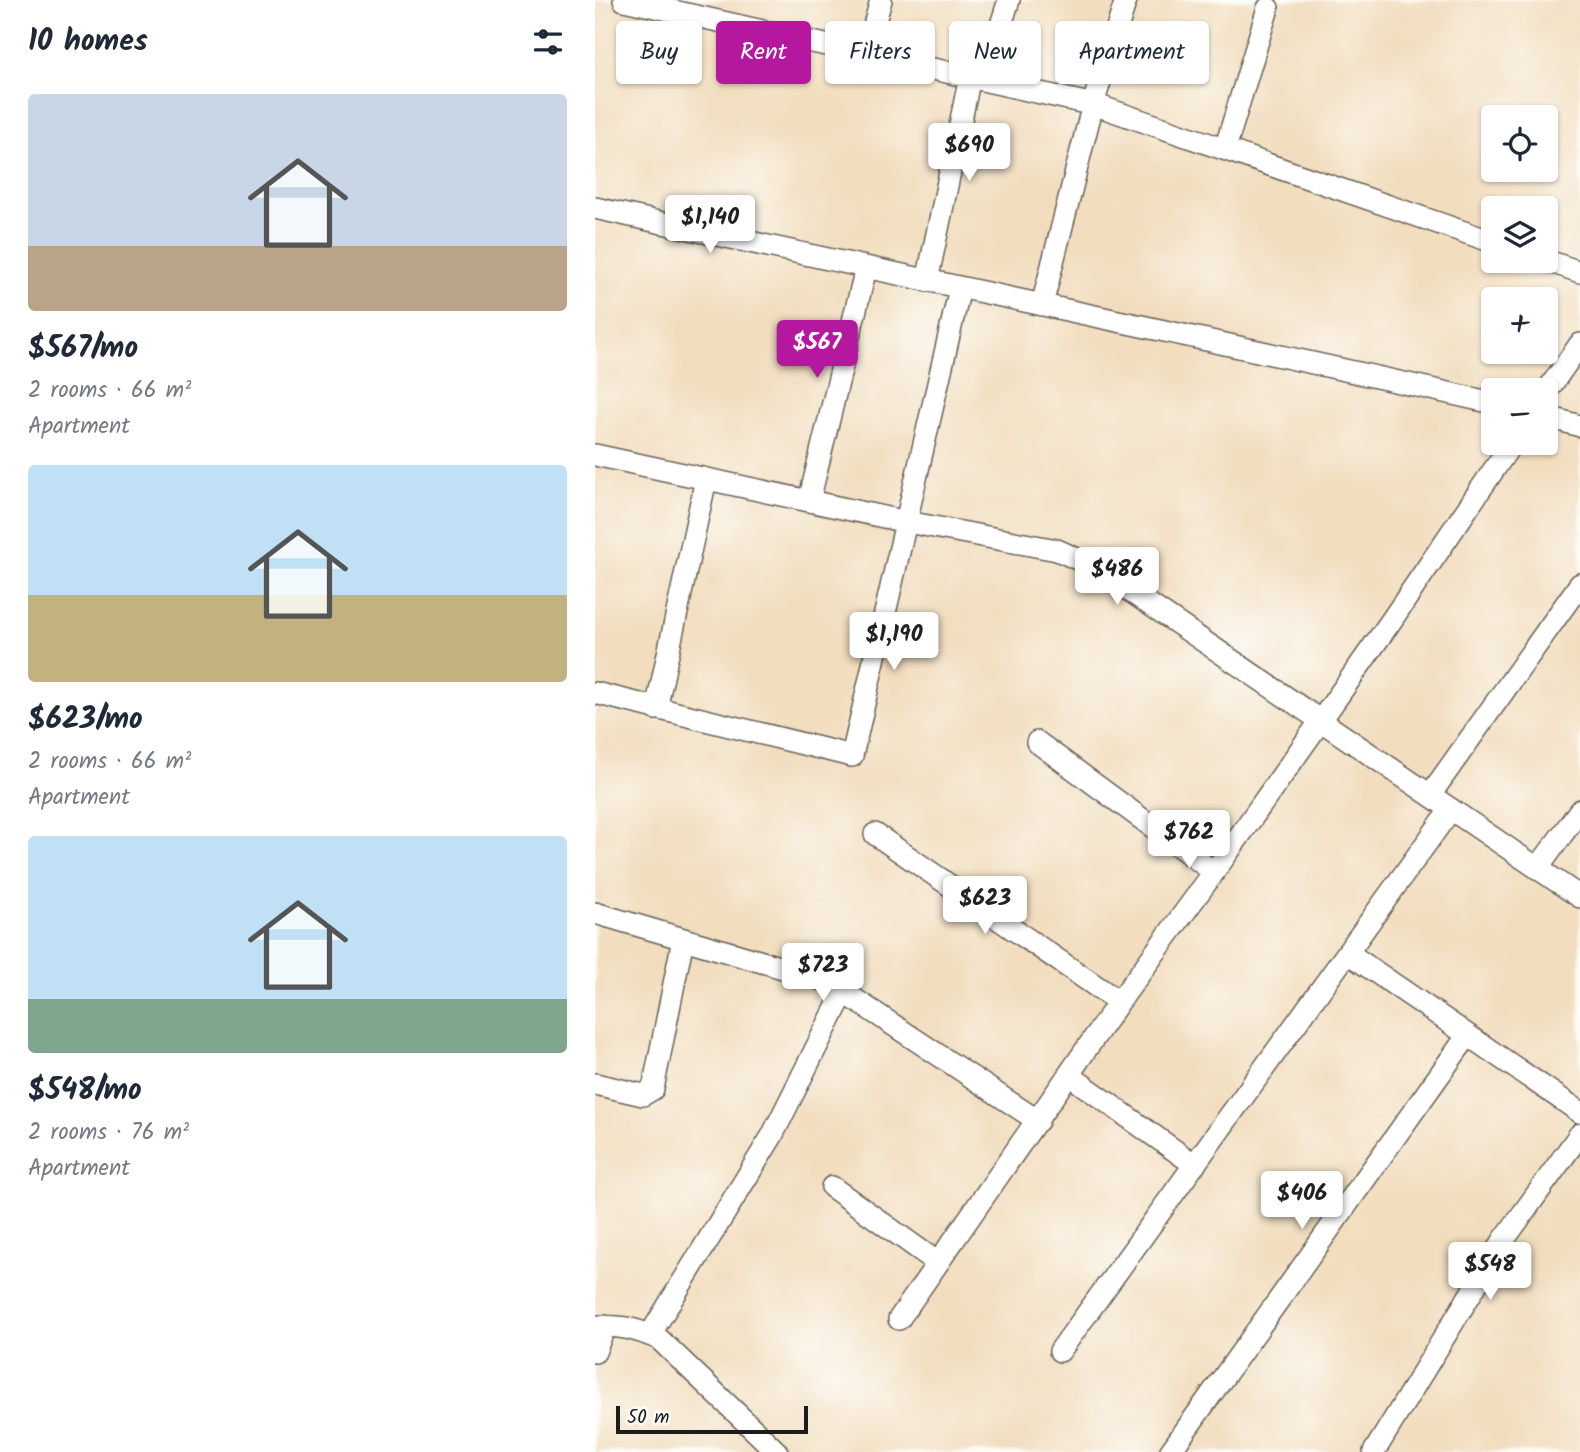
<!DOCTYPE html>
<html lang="en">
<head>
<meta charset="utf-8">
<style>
	:root { --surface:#fff; --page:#f2f2f3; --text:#1f2937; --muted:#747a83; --accent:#b5179e }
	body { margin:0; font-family:Kalam,sans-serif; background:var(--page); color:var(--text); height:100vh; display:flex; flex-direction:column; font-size:26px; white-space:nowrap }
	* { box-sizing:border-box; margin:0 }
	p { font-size:23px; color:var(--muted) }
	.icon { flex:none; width:38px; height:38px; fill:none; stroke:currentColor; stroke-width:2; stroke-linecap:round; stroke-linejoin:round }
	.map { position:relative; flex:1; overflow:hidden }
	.drawer { display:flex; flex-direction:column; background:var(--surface); width:595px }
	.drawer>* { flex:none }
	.top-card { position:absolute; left:21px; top:21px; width:665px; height:63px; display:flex; gap:14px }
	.buttons { position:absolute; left:886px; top:105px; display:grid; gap:14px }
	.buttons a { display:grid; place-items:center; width:77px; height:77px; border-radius:7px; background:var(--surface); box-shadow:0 2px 5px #0004; font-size:35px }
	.scale { position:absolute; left:21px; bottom:18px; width:192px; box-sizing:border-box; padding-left:7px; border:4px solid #1c1c1c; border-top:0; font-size:19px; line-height:24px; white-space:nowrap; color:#1c1c1c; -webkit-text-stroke:5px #fdfcf7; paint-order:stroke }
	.price { position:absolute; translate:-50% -60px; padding:0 16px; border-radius:7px; background:#fff; color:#222; font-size:23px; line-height:46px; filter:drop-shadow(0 2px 4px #0008) }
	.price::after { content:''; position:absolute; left:50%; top:42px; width:21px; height:16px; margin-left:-10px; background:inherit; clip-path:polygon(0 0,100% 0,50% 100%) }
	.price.selected { background:var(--accent); color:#fff }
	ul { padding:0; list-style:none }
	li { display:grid; align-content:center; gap:14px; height:371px; padding:0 28px }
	li span { display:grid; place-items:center; height:217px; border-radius:7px; color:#555 }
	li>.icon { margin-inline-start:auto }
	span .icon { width:126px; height:126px; fill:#fffc; stroke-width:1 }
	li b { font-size:30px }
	h2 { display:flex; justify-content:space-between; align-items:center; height:84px; padding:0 28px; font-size:30px }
	.pill { padding:0 24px; border-radius:7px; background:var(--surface); box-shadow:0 2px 5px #0004; font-size:24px; line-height:63px }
	.pill.selected { background:var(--accent); color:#fff }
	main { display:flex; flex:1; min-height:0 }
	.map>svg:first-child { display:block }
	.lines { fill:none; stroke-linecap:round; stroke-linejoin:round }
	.street-casing { stroke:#676055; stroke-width:24 }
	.street { stroke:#fff; stroke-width:21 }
</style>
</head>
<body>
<main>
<section class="drawer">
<h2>10 homes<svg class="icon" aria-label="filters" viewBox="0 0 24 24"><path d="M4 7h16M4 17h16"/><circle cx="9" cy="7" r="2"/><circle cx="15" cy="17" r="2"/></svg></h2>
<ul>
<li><span style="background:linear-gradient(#c9d6e8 70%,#b9a48a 0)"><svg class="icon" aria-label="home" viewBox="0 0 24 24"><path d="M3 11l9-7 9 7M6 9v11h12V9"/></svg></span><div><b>$567/mo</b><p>2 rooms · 66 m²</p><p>Apartment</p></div></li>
<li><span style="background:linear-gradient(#bfe0f5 60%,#c2b280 0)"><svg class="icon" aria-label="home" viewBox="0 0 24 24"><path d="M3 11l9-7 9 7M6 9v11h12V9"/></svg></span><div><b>$623/mo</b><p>2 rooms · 66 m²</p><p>Apartment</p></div></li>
<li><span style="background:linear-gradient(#bfe0f5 75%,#7fa58c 0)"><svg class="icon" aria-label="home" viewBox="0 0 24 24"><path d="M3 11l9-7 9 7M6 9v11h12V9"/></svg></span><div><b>$548/mo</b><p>2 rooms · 76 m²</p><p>Apartment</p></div></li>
</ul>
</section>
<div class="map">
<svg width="985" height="1452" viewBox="0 0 985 1452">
	<rect width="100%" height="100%" fill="#fdfcf7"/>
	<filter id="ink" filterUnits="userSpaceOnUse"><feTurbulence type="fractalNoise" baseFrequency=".0143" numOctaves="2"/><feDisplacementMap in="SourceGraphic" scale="14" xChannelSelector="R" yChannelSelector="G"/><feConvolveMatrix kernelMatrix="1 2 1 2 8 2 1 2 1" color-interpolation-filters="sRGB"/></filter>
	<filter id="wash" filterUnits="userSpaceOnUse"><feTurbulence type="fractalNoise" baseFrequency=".00686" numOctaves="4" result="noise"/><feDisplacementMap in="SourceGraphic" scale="28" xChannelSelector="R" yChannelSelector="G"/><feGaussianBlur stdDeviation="1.57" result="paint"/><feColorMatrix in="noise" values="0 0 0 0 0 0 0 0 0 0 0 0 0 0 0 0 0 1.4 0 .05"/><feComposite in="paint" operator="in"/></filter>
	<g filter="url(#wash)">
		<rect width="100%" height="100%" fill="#f2ddbe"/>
	</g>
	<g filter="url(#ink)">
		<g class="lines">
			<!-- street casing -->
			<g class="street-casing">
				<path id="street" d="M29 0 504 106 898 242
					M271 54 286 0
					M388 80 414 0
					M630 149 673 8
					M0 208C299 275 599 335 898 403
					M950 260 985 272
					M332 281 375 77
					M447 305 498 104 531 0
					M950 394 985 344
					M950 416 985 426
					M0 455 312 522 462 550 498 566 985 897
					M214 501 271 268
					M0 693 257 756 365 288
					M61 709 111 479
					M442 742 619 872
					M835 795 985 584
					M280 834 524 1002
					M943 868 985 810
					M0 913 232 981 443 1121
					M753 953 985 1112
					M474 1075 600 1165
					M0 1084 48 1095 58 1089 88 939
					M237 1187 343 1263
					M304 1319 524 1002 619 872 796 621 917 443
					M0 1326C27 1326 39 1328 64 1339L182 1452
					M55 1335 177 1136 249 992
					M465 1351 856 809
					M0 1352 10 1326
					M575 1452 873 1035
					M779 1452 908 1241 985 1134"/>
			</g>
			<!-- street -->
			<use href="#street" class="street"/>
		</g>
	</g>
</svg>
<div class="buttons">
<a><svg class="icon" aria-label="locate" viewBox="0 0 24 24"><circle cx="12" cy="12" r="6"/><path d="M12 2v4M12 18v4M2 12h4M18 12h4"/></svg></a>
<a><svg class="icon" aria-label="layers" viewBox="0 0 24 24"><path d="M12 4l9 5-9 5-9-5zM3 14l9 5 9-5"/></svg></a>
<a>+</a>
<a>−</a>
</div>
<div class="scale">50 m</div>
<b class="price" style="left:374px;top:183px">$690</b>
<b class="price" style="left:115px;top:255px">$1,140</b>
<b class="price selected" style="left:222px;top:380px">$567</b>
<b class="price" style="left:522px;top:607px">$486</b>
<b class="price" style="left:299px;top:672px">$1,190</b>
<b class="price" style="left:594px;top:870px">$762</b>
<b class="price" style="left:390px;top:936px">$623</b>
<b class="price" style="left:228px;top:1003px">$723</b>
<b class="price" style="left:707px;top:1231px">$406</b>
<b class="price" style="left:895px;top:1302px">$548</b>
<div class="top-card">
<a class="pill">Buy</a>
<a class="pill selected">Rent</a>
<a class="pill">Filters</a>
<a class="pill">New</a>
<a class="pill">Apartment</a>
</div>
</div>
</main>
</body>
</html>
